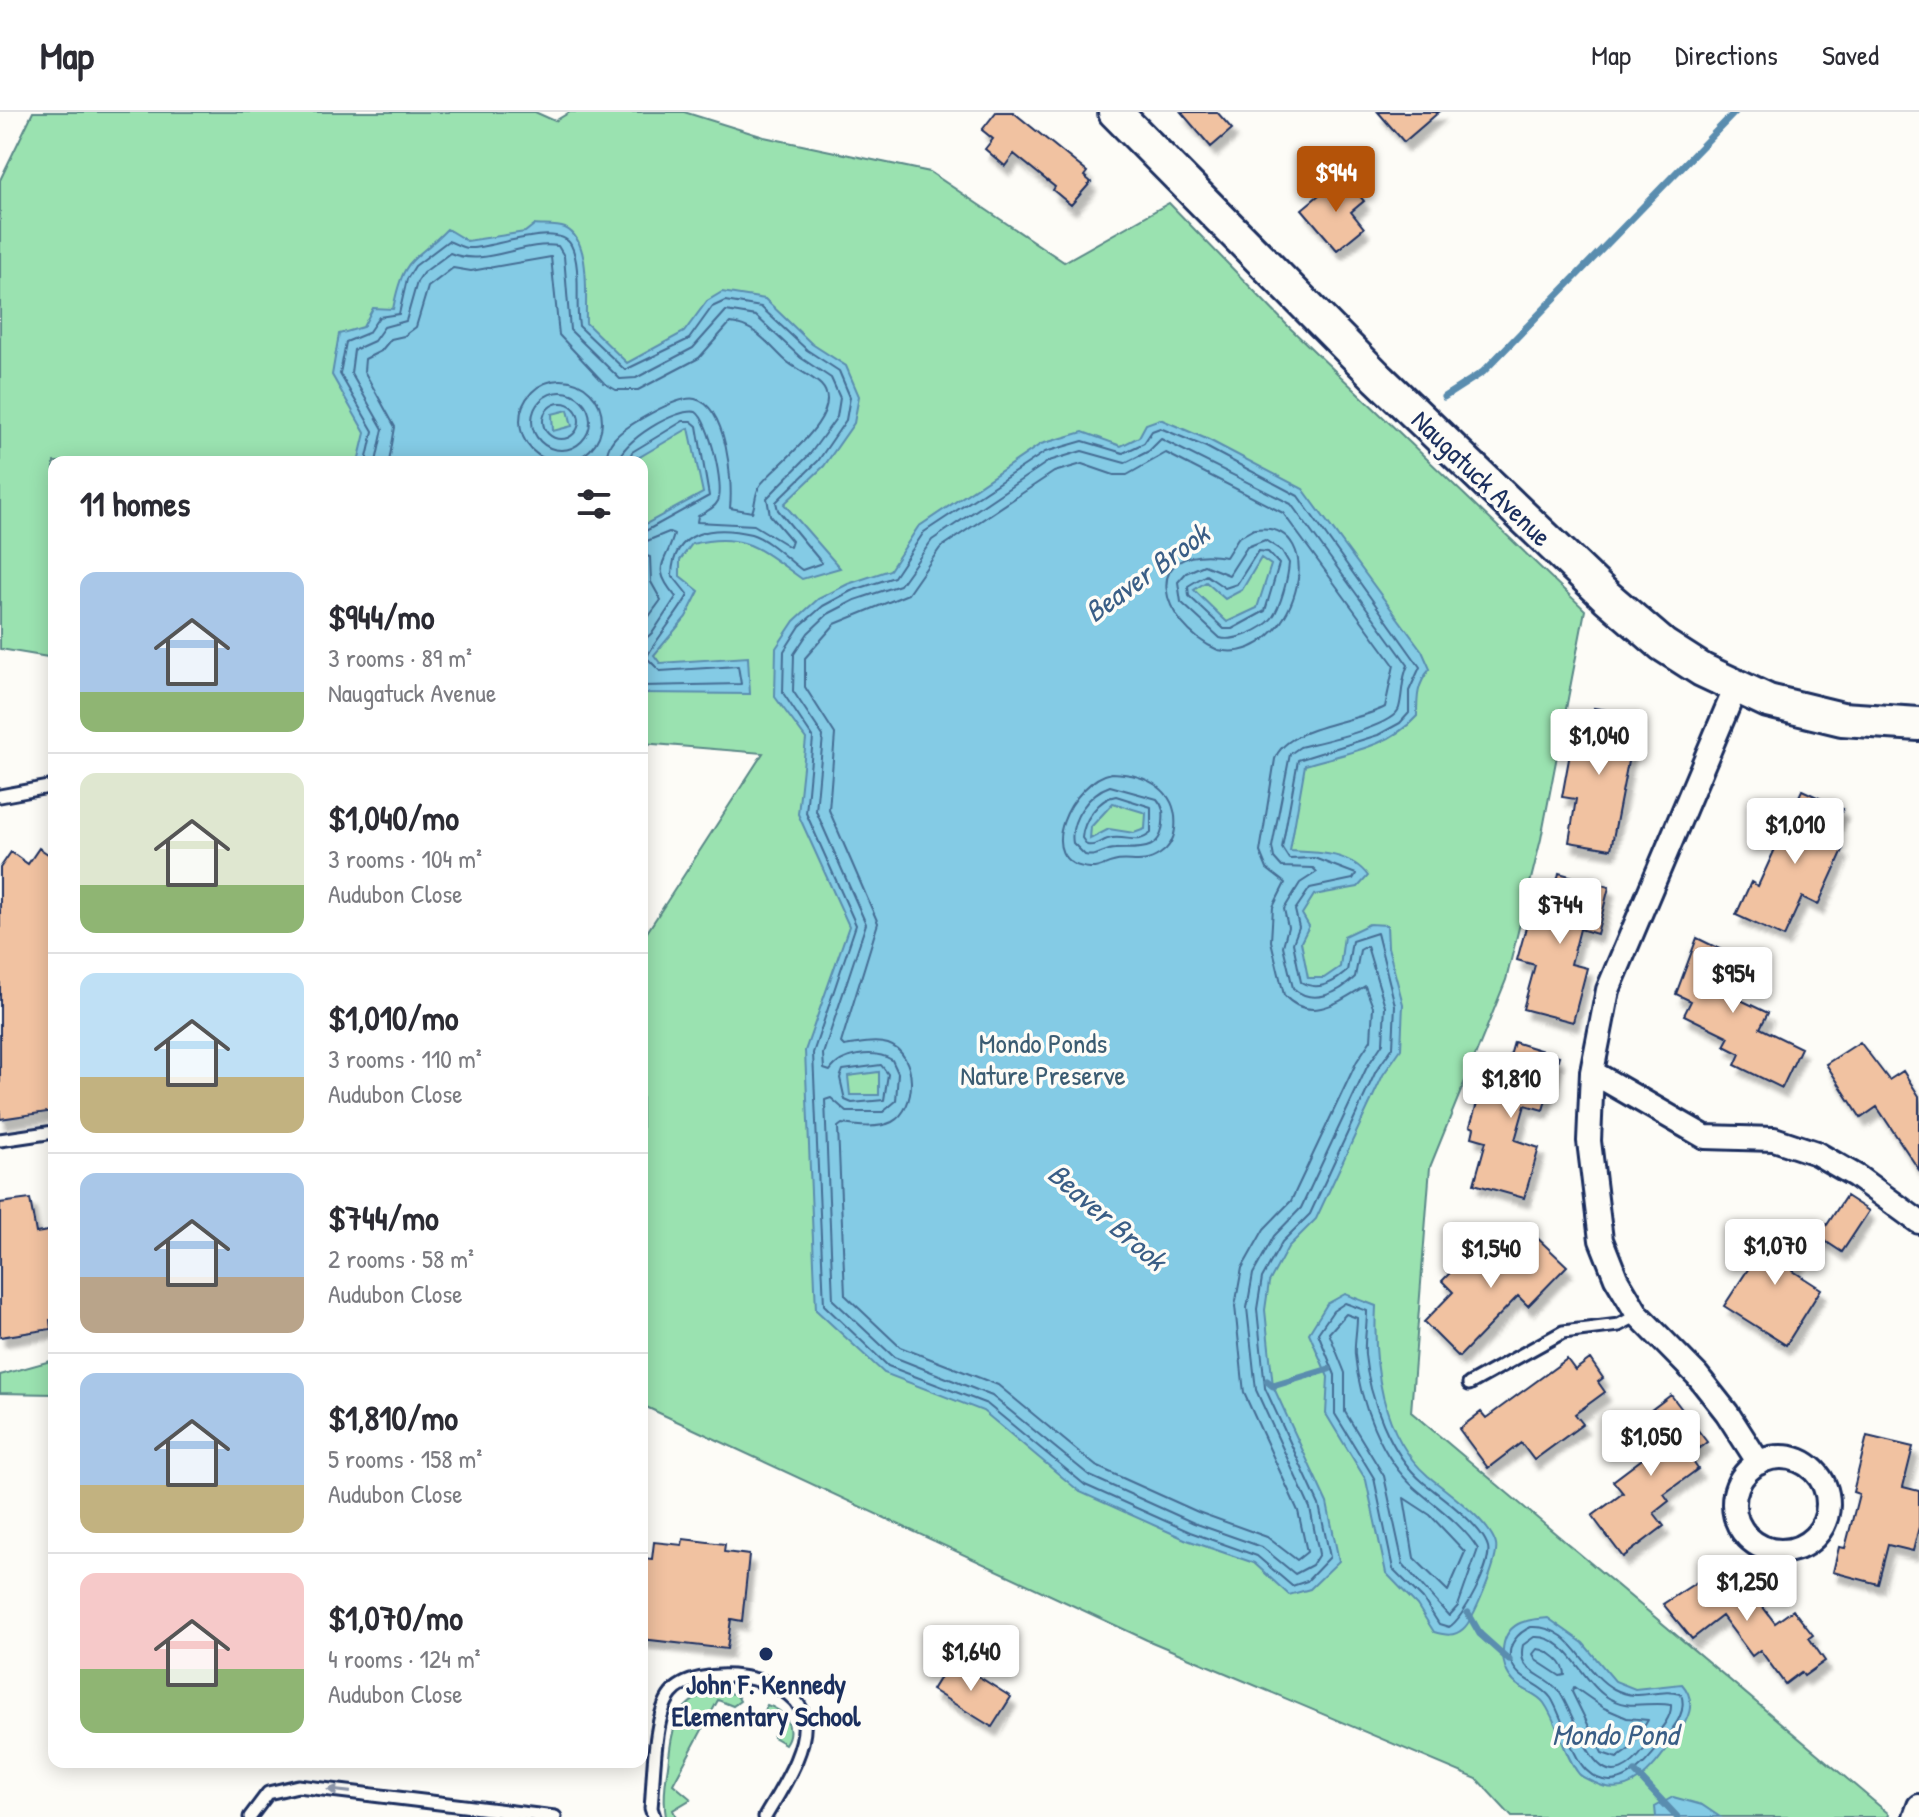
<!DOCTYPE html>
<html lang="en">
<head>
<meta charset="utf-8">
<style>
	:root { --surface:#fff; --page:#f7f7f7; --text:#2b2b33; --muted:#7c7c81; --line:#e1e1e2; --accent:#b45309 }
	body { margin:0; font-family:"Patrick Hand",sans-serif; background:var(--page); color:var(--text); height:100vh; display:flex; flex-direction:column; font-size:30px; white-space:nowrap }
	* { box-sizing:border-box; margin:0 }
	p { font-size:26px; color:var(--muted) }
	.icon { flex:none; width:44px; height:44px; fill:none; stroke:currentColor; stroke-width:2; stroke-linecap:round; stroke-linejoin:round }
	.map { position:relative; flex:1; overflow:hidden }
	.panel { position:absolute; left:48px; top:344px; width:600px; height:1312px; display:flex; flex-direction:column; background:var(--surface); border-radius:16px; box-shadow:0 4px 20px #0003 }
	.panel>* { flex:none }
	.price { position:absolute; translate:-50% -68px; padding:0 18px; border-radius:8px; background:#fff; color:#222; font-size:26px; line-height:52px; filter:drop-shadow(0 2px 4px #0008) }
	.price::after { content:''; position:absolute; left:50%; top:48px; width:24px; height:18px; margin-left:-12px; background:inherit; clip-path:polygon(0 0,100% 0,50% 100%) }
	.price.on { background:var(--accent); color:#fff }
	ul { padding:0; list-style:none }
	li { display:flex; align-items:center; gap:24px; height:200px; padding:0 32px }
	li+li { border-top:2px solid var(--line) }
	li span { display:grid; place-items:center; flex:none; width:224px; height:160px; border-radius:16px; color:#555 }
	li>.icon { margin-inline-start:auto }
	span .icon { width:96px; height:96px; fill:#fffc; stroke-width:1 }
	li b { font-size:34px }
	h2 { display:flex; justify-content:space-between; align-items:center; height:96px; padding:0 32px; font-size:34px }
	header { display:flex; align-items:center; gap:48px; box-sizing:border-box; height:112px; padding:0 40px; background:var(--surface); border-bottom:2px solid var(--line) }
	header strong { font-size:38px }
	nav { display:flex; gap:44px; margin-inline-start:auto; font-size:28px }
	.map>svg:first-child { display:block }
	.green { fill:#9ae2b0; stroke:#5a8887; stroke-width:2 }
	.water { fill:#84cbe5; stroke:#5a8daf; stroke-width:2; fill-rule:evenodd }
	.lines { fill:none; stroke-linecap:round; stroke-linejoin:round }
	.shore { stroke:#456d94; stroke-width:2 }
	.stream { stroke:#5a8daf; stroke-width:7 }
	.building { fill:#f1c2a1; stroke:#1b2f5e; stroke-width:2; filter:url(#shadow) }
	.lane-casing { stroke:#1b2f5e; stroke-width:17 }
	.street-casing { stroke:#1b2f5e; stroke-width:28 }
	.secondary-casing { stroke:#1b2f5e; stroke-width:38 }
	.lane { stroke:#fdfcf7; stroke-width:11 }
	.street { stroke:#fdfcf7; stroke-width:22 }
	.secondary { stroke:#fdfcf7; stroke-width:32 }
	.oneway { fill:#8c96aa }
	.poi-dot { fill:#1b2f5e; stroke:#fdfcf7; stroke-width:3 }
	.labels { text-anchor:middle; stroke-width:7; stroke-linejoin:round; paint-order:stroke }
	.street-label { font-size:28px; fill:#1b2f5e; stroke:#fdfcf7 }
	.park-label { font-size:28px; fill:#3b5c72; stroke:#fdfcf7 }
	.poi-label { font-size:28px; font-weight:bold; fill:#1b2f5e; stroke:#fdfcf7 }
	.water-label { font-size:30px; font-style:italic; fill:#3a5e86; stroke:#fdfcf7 }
</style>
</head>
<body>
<header>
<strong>Map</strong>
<nav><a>Map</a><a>Directions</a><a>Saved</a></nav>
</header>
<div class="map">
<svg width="1919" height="1705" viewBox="0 0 1919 1705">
	<defs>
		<filter id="shadow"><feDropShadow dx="5" dy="9" stdDeviation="2" flood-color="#0004"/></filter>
	</defs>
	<rect width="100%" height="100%" fill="#fdfcf7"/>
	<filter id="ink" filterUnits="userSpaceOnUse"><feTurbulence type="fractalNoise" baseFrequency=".0125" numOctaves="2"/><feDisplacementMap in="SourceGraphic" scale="16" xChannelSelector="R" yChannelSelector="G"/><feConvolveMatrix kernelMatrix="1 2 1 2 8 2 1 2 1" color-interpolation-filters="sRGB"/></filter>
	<g filter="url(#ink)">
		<!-- green -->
		<path class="green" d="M33 0H535L555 9 570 0H684L764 25 930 60 1064 150 1169 91 1290 216 1585 498 1541 727 1506 868 1430 1055 1411 1300 1889 1702 1888 1705H1512L1477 1667 1147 1528 642 1293V828L763 641 642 631V350H54V546L0 537V68Z
			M54 1248V1282L0 1281V1263Z
			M719 1580 736 1582 740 1589 733 1594 718 1588 673 1672 691 1687 673 1698 676 1705H666C663 1688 665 1671 668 1654 672 1618 675 1584 719 1580Z
			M767 1593C785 1598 796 1616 785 1632L773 1625 779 1609 764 1599Z"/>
		<!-- water -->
		<path class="water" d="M534 113C543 114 557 113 565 116 592 128 585 186 586 211L627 251 684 220 707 189 722 180 765 187 812 232 846 254 859 284 854 311 824 354 784 392 840 456 802 467C761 438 745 419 692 432L680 448V464L699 479 686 505 654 543 660 551 748 545 750 582 642 581V414L703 381 689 316 631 350H358L365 321 332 263 339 222 363 215 373 196 393 197C404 142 412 153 447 117L467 129 525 120ZM568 298 572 314 553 319 552 302Z
			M1160 307 1209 328 1303 377 1422 539 1430 557C1417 572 1417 585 1417 604 1389 636 1344 641 1305 653L1290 739C1316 740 1351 740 1368 764L1358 775 1314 783 1302 802 1309 814 1301 830 1308 866H1324L1340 855 1344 824 1369 812 1387 813 1388 835 1403 892 1401 937 1383 963 1316 1107 1288 1135 1269 1170 1265 1198 1273 1274 1327 1391 1339 1449 1310 1477 1289 1483 1254 1451 1187 1428 1080 1380 983 1299 884 1261 816 1198 805 939 849 814 798 702 806 627 775 585 776 536 794 509 818 487 848 472 890 458 918 415 1041 332 1083 320 1121 334 1139 325 1146 312ZM1261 446 1271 453 1257 496 1227 510 1194 478 1206 470 1225 487 1242 478ZM1113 691 1146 701 1145 717 1134 721 1109 717 1090 727 1091 715ZM879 960V983H850L848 964Z
			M1345 1182 1376 1194C1373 1252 1381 1323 1428 1364 1446 1379 1491 1410 1496 1433 1499 1447 1473 1509 1463 1517 1454 1525 1445 1523 1434 1520L1417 1493 1386 1461 1366 1368 1326 1302 1328 1265 1309 1221 1327 1192Z
			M1548 1506 1583 1531 1615 1569 1635 1577 1682 1572C1698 1590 1688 1609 1675 1626 1655 1653 1632 1689 1595 1671 1590 1668 1583 1666 1579 1662 1563 1642 1559 1612 1544 1591 1537 1581 1523 1579 1514 1570 1499 1555 1498 1523 1518 1512 1528 1507 1537 1507 1548 1506Z
			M1673 1685 1702 1693 1720 1705H1656L1655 1695Z"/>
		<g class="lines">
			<!-- shore -->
			<path class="shore" d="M520 309a41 41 0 1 1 82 0a41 41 0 1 1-82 0Z
				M532 309a29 29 0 1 1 58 0a29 29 0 1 1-58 0Z
				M543 309a18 18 0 1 1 36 0a18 18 0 1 1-36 0Z
				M1160 316 1206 335 1298 384 1420 555 1409 579V601L1400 611 1378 623 1298 648 1282 736 1289 747 1314 746 1356 762 1353 767 1310 776 1295 798 1299 815 1293 831 1301 870C1318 880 1334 871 1347 859L1352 829 1377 821 1395 893 1393 935 1376 959 1310 1102 1282 1130 1262 1166 1257 1197 1265 1276 1319 1393 1330 1445 1307 1469 1292 1474 1257 1444 1190 1420 1085 1373 987 1292 888 1254 824 1193 813 941 856 813 806 701 813 626 783 581 784 539 800 514 823 494 851 479 894 465 924 420 1045 340 1083 329 1123 341 1144 331 1152 319Z
				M1161 327 1291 392 1408 553C1401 568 1403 581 1399 596 1394 615 1319 630 1300 635L1290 642 1272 735 1274 746 1282 755 1313 756 1317 760 1300 771 1284 797 1288 815 1283 834 1293 876C1313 894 1339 881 1355 865L1360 838 1367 834 1385 894 1383 931 1367 955 1301 1096 1274 1124 1253 1162 1247 1196 1256 1278 1310 1396 1319 1442 1312 1453 1295 1462 1262 1435 1194 1411 1090 1364 992 1284 894 1245 833 1188 825 988 831 986 847 1000H883L896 989 898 961 892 948C874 937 841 942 830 959L824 957 823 942 866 812 816 699 823 624 793 579 794 542 808 521 828 502 855 488 900 473 932 428 1049 349 1082 339 1125 351 1149 339Z
				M1166 341 1283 401 1394 553 1385 595C1355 611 1286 614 1275 647L1260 740 1267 757 1285 771 1273 795 1271 829 1284 883C1310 912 1340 889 1365 874L1373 895 1371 928 1357 949 1291 1089 1264 1117 1242 1156 1235 1194 1244 1281 1298 1399 1307 1440 1297 1448 1267 1425 1198 1400 1096 1354 998 1273 900 1235 845 1183 838 1015 842 1012C856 1014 878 1017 892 1010 918 996 918 942 888 932 875 928 858 932 844 934L841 931 878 811 829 698 835 622 805 575V546L835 512 908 482 940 436 1054 360 1082 352 1114 363H1127Z
				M366 350 373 319 340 262 346 230 368 221 379 205 399 202 407 167 415 154 448 129C456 131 462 137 471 136 494 135 559 110 571 133 582 155 575 190 579 214L625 258 689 227 712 195 725 189 761 195 807 238 839 259 850 285 846 308 818 349 776 390 778 398 822 451 802 458C787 447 768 427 751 422 714 413 673 418 672 463L688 483C681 498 647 539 647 546L660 559 738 554 741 572 642 574
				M376 350 383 317 351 261 354 238 374 229 384 215 406 209 417 170 423 161 450 141C486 156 523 128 558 134L564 144 570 218 620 267 636 266 693 236 726 199 756 204 801 246 831 266 840 286 837 305 810 342 767 386 770 403 792 429 790 435 754 413 697 410 698 404C705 400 714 397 718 389 725 375 709 308 696 300 677 295 620 330 618 350
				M389 350 395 315 364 259 365 247 381 239 391 227 404 224 416 215 428 175 453 156 471 159 551 145 559 223 604 271 616 278H638L699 246 730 211C755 213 768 232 785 248 796 258 811 263 821 273 848 301 777 352 761 372 754 381 756 392 752 400L730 396C733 370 727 294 695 287 678 283 625 314 614 327 608 334 607 341 606 350
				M628 350 632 340 683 309H691L697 314 709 384 642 421
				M1254 417C1335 406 1295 555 1218 538 1159 512 1137 431 1226 445L1238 426Z
				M1265 428 1282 439 1289 451C1288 466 1281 494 1272 506 1263 518 1234 530 1220 526L1181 490 1178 470 1186 461 1204 453 1229 463 1247 435Z
				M642 431 669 420 674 422C667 452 649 453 676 485L653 520 642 530
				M1258 439 1268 440 1279 452 1265 499 1232 517H1224L1189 484 1188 474 1206 463 1225 476 1237 472Z
				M642 443 650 445 651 470 661 488 642 514
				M1112 661C1147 662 1179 678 1175 717 1174 727 1169 736 1160 742 1141 755 1130 745 1113 750 1104 752 1099 757 1090 756 1030 752 1072 668 1112 661Z
				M1110 674 1157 687C1164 695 1164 701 1163 711 1161 741 1138 736 1115 737 1104 737 1098 746 1085 743L1073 731C1069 708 1089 681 1110 674Z
				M1116 684 1151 695V721C1137 733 1129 724 1112 726 1102 727 1098 735 1087 733L1082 726C1083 709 1099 686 1116 684Z
				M881 953 888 962 884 988 852 991 845 988 840 966 843 958Z
				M1345 1191 1367 1199C1367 1214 1364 1229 1365 1243 1369 1285 1390 1342 1423 1370 1440 1384 1482 1413 1488 1435 1492 1451 1463 1508 1449 1515L1439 1512 1423 1487 1393 1457 1374 1366 1335 1302V1263L1318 1221 1333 1199Z
				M1346 1202 1357 1206C1357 1218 1354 1231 1355 1243 1359 1288 1381 1347 1416 1377 1437 1395 1463 1413 1478 1437L1458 1494 1449 1504 1403 1452 1384 1364 1345 1300V1261L1329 1221Z
				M1404 1386 1430 1403 1465 1440 1448 1479 1414 1446Z
				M1531 1515C1574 1513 1581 1559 1614 1577 1640 1591 1658 1575 1681 1582 1688 1602 1672 1617 1661 1631 1645 1654 1615 1686 1586 1658 1571 1643 1563 1605 1551 1586 1540 1570 1518 1570 1511 1549 1506 1533 1519 1520 1531 1515Z
				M1534 1525C1567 1523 1580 1566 1604 1583 1630 1601 1646 1588 1671 1593 1672 1608 1655 1623 1646 1635 1596 1703 1580 1608 1558 1578 1544 1561 1516 1561 1523 1533Z
				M1537 1537C1549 1538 1565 1551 1565 1563L1560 1564 1537 1549 1533 1542Z
				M1574 1575 1604 1596 1627 1606 1648 1608 1631 1636 1617 1646 1602 1641 1572 1580Z"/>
			<!-- stream -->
			<path class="stream" d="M1444 285 1483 260 1735 0
				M1267 1269 1273 1274 1329 1257
				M1468 1501 1480 1522 1509 1548
				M1635 1660 1677 1705"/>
		</g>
		<!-- building -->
		<path class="building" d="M996 0H1013L1087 60 1084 64 1091 70 1071 93 1053 78 1055 75 1014 42 1005 54 985 37 993 27 982 18Z
			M1181 0H1217L1232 17 1211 35Z
			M1378 0H1439L1404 30Z
			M1346 67 1364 89 1351 100 1364 116 1337 138 1302 97 1325 78 1328 82Z
			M1594 596 1637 603 1611 737 1569 730 1576 687 1562 685 1573 625 1589 628Z
			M1802 678 1843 697 1827 731 1843 738 1818 793 1802 785 1784 825 1736 803 1751 770 1758 774Z
			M39 736 54 746V999L0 1007V756L11 740 28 752Z
			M1559 761 1609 775 1597 822 1580 817 1571 852 1587 856 1573 910 1523 897 1535 853 1517 848 1531 797 1549 802Z
			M1697 826 1742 848 1726 881 1768 901 1760 916 1801 936 1782 976 1735 953 1740 942 1724 934 1729 925 1684 903 1691 889 1676 882Z
			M1514 930 1559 944 1543 998 1525 993 1515 1028 1539 1036 1524 1086 1474 1072 1486 1029 1472 1025 1474 1016 1470 1014 1482 975 1487 976 1489 969 1502 972Z
			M1860 930 1889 968 1903 959 1919 984V1058L1877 995 1861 1006 1826 952Z
			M1846 1084 1869 1099 1842 1140 1819 1125Z
			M30 1087 36 1121 54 1118V1207L50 1208 51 1217 0 1225V1091Z
			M1780 1115 1809 1133 1793 1159 1821 1177 1786 1233 1724 1194 1754 1148 1748 1144 1761 1124 1767 1128 1774 1116 1778 1119Z
			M1531 1120 1567 1154 1528 1194 1518 1184 1459 1245 1424 1210 1453 1180 1442 1169 1481 1129 1502 1150Z
			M1567 1247 1575 1258 1590 1247 1603 1266 1598 1270 1605 1280 1575 1302 1583 1312 1534 1348 1521 1331 1488 1356 1459 1317 1481 1300 1486 1306Z
			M1671 1283 1707 1330 1689 1344 1698 1357 1664 1382 1669 1389 1654 1401 1664 1414 1623 1445 1592 1404 1623 1381 1613 1369 1658 1335 1638 1308Z
			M1867 1324 1913 1335 1903 1375 1919 1379V1415L1913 1439 1888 1433 1878 1472 1833 1460 1839 1435 1845 1436 1859 1382 1853 1380Z
			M683 1427 725 1432 724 1440 749 1443 742 1509 731 1507 727 1537 642 1527V1446L652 1447 654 1430 682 1433Z
			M1723 1453 1738 1474 1744 1470 1775 1511 1793 1498 1813 1523 1809 1526 1825 1549 1804 1564 1801 1560 1785 1572 1760 1538 1752 1544 1722 1504 1692 1527 1663 1492Z
			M951 1547 1011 1585 992 1615 932 1578Z"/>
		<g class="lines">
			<!-- lane casing -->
			<g class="lane-casing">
				<path id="lane" d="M0 684 54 674
					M0 1028 54 1020
					M1469 1272 1563 1220 1619 1213 1638 1203
					M250 1705 268 1681 298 1674 555 1705
					M654 1705 651 1696C654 1667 653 1604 671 1582 695 1551 793 1561 803 1603 811 1634 780 1679 765 1705"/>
			</g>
			<!-- street casing -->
			<g class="street-casing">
				<path id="street" d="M1736 575 1608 878 1592 960 1589 1029 1601 1128 1616 1166 1638 1203 1697 1263 1727 1301 1759 1351
					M1592 960 1705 1025 1774 1027 1816 1041 1856 1064 1919 1110
					M1734 1392a47 47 0 1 1 94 0a47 47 0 1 1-94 0Z
					M1915 1705 1919 1694"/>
			</g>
			<!-- secondary casing -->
			<g class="secondary-casing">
				<path id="secondary" d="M1115 0 1378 266 1607 485 1663 533 1702 558 1768 589 1842 607 1919 612"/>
			</g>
			<!-- lane -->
			<use href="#lane" class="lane"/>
			<!-- street -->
			<use href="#street" class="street"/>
			<!-- secondary -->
			<use href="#secondary" class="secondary"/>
		</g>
		<!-- one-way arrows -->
		<defs><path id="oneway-solid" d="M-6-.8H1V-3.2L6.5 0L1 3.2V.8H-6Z" transform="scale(2)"/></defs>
		<use class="oneway" href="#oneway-solid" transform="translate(339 1679) rotate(-173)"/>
	</g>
	<!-- markers -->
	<circle class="poi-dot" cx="766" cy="1542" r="8"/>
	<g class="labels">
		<!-- street labels -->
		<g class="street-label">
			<text transform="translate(1482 366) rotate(44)" y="10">Naugatuck Avenue</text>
		</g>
		<!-- park labels -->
		<g class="park-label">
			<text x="1043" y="941">Mondo Ponds<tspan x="1043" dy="32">Nature Preserve</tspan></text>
		</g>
		<!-- poi labels -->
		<g class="poi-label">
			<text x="766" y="1582">John F. Kennedy<tspan x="766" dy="32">Elementary School</tspan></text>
		</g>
		<!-- water labels -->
		<g class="water-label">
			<text transform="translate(1147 461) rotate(-36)" y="10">Beaver Brook</text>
			<text transform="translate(1107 1105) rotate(41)" y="10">Beaver Brook</text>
			<text x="1615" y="1633">Mondo Pond</text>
		</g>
	</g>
</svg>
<b class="price on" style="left:1336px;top:102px">$944</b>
<b class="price" style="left:1599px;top:665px">$1,040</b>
<b class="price" style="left:1795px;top:754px">$1,010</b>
<b class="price" style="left:1560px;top:834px">$744</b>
<b class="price" style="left:1733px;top:903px">$954</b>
<b class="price" style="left:1511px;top:1008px">$1,810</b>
<b class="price" style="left:1775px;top:1175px">$1,070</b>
<b class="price" style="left:1491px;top:1178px">$1,540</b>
<b class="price" style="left:1651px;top:1366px">$1,050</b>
<b class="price" style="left:1747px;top:1511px">$1,250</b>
<b class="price" style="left:971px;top:1581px">$1,640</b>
<section class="panel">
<h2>11 homes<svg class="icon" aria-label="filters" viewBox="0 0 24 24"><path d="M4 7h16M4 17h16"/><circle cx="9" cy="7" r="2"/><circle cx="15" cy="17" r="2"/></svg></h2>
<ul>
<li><span style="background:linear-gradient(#a9c7e8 75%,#8fb573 0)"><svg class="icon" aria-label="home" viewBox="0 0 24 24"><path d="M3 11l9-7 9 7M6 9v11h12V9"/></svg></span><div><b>$944/mo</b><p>3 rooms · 89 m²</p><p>Naugatuck Avenue</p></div></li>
<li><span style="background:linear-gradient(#dfe7d0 70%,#8fb573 0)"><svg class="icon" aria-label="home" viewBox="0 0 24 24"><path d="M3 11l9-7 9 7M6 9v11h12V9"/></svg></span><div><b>$1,040/mo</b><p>3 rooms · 104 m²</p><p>Audubon Close</p></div></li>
<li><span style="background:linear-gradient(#bfe0f5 65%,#c2b280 0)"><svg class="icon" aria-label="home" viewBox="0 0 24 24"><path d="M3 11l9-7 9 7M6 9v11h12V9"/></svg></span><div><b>$1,010/mo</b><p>3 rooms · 110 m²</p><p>Audubon Close</p></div></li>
<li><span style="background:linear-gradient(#a9c7e8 65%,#b9a48a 0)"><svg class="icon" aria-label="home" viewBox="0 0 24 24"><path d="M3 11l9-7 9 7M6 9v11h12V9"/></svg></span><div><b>$744/mo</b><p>2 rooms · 58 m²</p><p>Audubon Close</p></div></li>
<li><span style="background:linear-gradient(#a9c7e8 70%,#c2b280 0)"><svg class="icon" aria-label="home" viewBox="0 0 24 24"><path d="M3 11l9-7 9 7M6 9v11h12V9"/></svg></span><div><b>$1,810/mo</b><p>5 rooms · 158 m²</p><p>Audubon Close</p></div></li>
<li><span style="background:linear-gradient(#f6c9c9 60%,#8fb573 0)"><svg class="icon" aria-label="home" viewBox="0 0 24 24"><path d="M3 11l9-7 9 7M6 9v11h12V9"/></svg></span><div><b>$1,070/mo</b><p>4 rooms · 124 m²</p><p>Audubon Close</p></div></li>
</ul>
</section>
</div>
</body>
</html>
